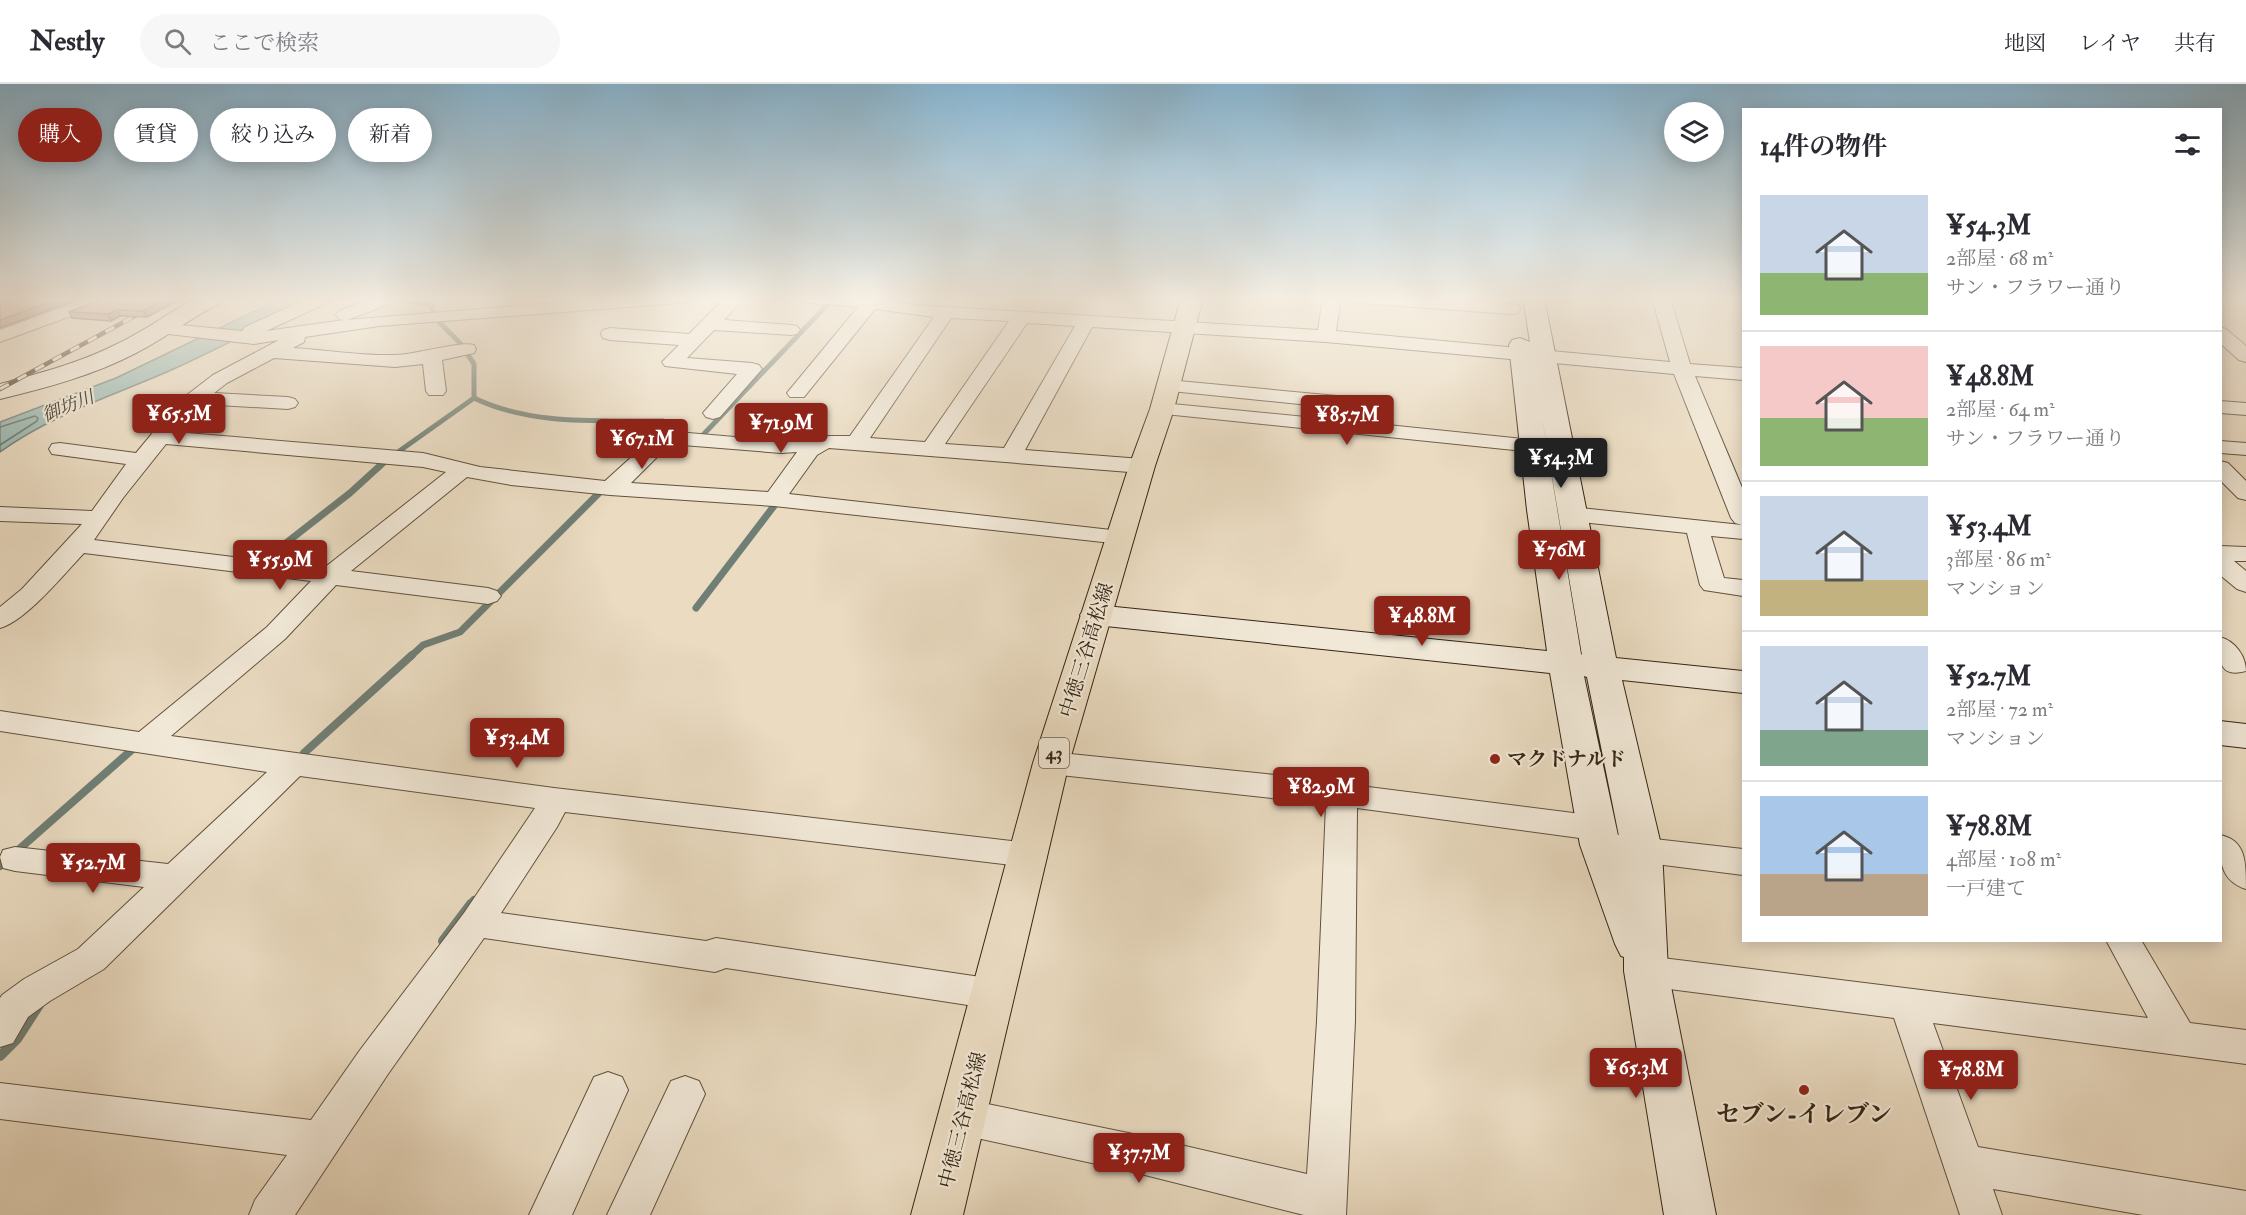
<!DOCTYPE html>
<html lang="ja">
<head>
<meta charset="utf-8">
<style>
	:root { --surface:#fff; --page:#f7f7f7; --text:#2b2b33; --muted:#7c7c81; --line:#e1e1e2; --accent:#8f2418 }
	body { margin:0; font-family:"IM FELL Double Pica","Noto Serif JP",serif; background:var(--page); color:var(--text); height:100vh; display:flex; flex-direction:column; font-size:22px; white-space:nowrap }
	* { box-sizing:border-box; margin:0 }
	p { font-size:20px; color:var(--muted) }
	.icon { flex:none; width:33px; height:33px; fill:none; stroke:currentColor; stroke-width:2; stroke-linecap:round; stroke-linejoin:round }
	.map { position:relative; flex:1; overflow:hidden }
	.sheet { position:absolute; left:1742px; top:24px; width:480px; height:834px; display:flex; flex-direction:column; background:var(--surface); border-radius:0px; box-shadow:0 3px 15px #0003 }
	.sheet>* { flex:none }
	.guide { position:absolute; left:18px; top:24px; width:570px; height:54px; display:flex; gap:12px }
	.tools { position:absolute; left:1664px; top:18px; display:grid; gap:12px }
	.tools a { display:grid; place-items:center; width:60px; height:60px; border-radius:50%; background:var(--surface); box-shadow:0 3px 15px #0003; font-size:30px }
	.price { position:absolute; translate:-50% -51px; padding:0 14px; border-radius:6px; background:var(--accent); color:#fff; font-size:20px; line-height:39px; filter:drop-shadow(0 2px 3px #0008) }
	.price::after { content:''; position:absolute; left:50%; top:36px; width:18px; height:14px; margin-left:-9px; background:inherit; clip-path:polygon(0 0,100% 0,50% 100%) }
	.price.active { background:#222; color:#fff }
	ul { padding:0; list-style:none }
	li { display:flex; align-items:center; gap:18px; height:150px; padding:0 18px }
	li+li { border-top:2px solid var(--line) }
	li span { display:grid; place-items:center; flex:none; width:168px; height:120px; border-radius:0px; color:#555 }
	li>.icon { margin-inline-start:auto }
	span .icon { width:72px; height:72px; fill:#fffc; stroke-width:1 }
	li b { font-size:26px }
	h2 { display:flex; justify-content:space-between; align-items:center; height:72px; padding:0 18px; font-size:26px }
	.pill { padding:0 21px; border-radius:27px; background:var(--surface); box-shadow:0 3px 15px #0003; font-size:21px; line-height:54px }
	.pill.active { background:var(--accent); color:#fff }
	header { display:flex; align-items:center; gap:36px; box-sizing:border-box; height:84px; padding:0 30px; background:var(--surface); border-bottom:2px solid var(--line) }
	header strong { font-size:28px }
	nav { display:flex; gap:33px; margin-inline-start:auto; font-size:21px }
	.search { width:420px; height:54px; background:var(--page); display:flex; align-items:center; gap:15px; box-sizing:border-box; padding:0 21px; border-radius:33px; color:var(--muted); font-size:22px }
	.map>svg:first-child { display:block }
	.water { fill:#98bbb6; stroke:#707f75; stroke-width:1.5 }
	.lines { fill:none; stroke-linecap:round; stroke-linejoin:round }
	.shore { stroke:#667064; stroke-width:1.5 }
	.stream-far3 { stroke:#707f75; stroke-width:5 }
	.stream-far2 { stroke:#707f75; stroke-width:7 }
	.stream-far1 { stroke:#707f75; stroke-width:8 }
	.stream { stroke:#707f75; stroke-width:10 }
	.street-casing { stroke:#62523e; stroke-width:2 }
	.secondary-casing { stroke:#352513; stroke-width:2 }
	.primary-casing { stroke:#352513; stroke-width:2 }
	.street { fill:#f1e8d7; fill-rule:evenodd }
	.secondary { fill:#f1e8d7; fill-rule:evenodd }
	.primary { fill:#eadbc1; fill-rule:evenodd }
	.rail-casing { stroke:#352513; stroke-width:4.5 }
	.rail { stroke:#f1e8d7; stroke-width:3; stroke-dasharray:10; stroke-linecap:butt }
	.wall { fill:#ad6f65; stroke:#352513; stroke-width:1.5 }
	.shaded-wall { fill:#8d5a53; stroke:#352513; stroke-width:1.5 }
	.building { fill:#c98176; stroke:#352513; stroke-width:1.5 }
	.poi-dot { fill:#8f2418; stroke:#f1e8d7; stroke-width:2 }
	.labels { text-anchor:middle; stroke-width:4.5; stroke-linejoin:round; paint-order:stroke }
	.far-water-label { font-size:18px; font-style:italic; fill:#4e4a3c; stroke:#f1e8d7 }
	.shield { fill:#f1e8d7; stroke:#6d604e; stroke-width:1.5 }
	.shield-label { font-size:18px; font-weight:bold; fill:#352513 }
	.street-label { font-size:20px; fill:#352513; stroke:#f1e8d7 }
	.poi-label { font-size:20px; font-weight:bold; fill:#352513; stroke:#f1e8d7; text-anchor:start }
	.near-poi-label { font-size:24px; font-weight:bold; fill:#352513; stroke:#f1e8d7 }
</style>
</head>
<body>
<header>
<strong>Nestly</strong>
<div class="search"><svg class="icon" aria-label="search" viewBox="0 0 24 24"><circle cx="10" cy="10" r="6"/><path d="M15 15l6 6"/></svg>ここで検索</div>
<nav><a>地図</a><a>レイヤ</a><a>共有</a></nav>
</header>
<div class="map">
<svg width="2246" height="1131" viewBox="0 0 2246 1131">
	<rect width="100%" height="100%" fill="#eadbc1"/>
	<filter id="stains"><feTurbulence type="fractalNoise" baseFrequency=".00333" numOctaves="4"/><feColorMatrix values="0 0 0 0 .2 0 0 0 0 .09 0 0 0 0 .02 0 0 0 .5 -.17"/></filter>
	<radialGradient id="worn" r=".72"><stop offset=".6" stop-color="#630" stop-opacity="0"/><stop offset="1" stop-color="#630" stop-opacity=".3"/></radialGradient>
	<!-- water -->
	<path class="water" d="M282 214H318C268 237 220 265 169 287 112 312 51 331 0 368V338L116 294Z"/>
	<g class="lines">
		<!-- shore -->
		<path class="shore" d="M0 343 35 332 38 334 37 337 0 361"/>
		<!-- stream-far3 -->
		<path class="stream-far3" d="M393 214 431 221 434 232
			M434 233 460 259 474 280V314C532 342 600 336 663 337L671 343V351L668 355
			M696 353 700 354 828 220
			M398 368 474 314"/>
		<!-- stream-far2 -->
		<path class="stream-far2" d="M263 477 350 409 384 378
			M696 524 777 418
			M410 573 423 561 460 548 600 408"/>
		<!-- stream-far1 -->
		<path class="stream-far1" d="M304 669 412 571
			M0 782 135 663
			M470 821 474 816"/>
		<!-- stream -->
		<path class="stream" d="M443 857 471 820
			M0 972 17 955 39 921"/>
		<!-- street casing -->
		<g class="street-casing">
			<path id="street" d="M87 214H112L109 218 0 258V246Z
				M309 214H332L329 218 266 247 344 236 339 235 336 231 339 227 374 214H398L395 218 347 236 614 214H689L686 218 680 219 379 242 305 253 304 258 293 264C326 266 362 272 395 271 415 271 459 257 474 261L476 265 474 269 442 276 446 307 443 311H429L426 307 423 280 395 283 274 274 227 299 214 309 288 313 295 315 298 319 295 323 288 325 200 320 175 348 423 369 480 383 605 397 658 349 665 347 781 357 820 352H850L934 233 875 225 804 313H790L787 309 858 223 811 219 805 218 802 214H871L913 221 1318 246 1323 214H1341L1336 247 1670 278 1652 214H1670L1690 280 1743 284V296L1695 292 1743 406V455L1711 452 1724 494 1743 496V512L1704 506 1700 501 1687 449 1571 437 1563 435 1559 430 1563 425 1571 423 1742 441 1735 439 1731 434 1674 290 1326 258 1092 243 1025 366 1142 375 1150 377 1153 382 1150 387 1142 389 829 364 817 371 789 410 1129 448 1133 453 1129 458 1121 460 774 422 610 411 511 401 467 393 351 487 488 504 497 507 501 512 497 517 488 520 336 501 285 555 171 652 554 704 1029 759 1041 762 1045 771 1041 780 1029 783 565 728 557 743 501 829 706 857 716 854 994 895 1007 899 1012 910 1007 921 994 925 726 884 715 888 484 854 388 990 295 1131H249L255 1116 287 1071 0 1035V999L311 1036 360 966 464 829 535 724 300 692 104 885 50 917 28 933 13 959 0 963V914L2 911 24 895 78 865 144 803 15 787 3 784 0 773 3 766 15 763 168 780 267 688 0 647V627L139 648 267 543 311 497 84 469C65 489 26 537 0 544V523L22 505 82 440 0 437V423L92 427 126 380 52 370 49 365 52 360 60 359 136 369 179 317 213 291 279 256 254 260 160 249 154 248 151 244 154 240 160 239 242 247 245 243ZM951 234 1009 237 925 358 870 354ZM1027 239 1075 242 1004 364 945 360ZM166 360 423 383 446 388 324 484 94 456 123 414ZM670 360 781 369 797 368 768 408 631 399Z
				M725 214H744L724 236 791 241 797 242 800 246 797 250 791 251 714 246 687 274 752 279 759 281 762 285 720 333 713 335 706 333 703 329 737 290 665 282 662 278 679 261 610 256 603 254 601 250 603 246 610 244 689 250Z
				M1349 214H1428L1512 220 1518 221 1521 225 1518 229 1512 230 1358 219 1352 218Z
				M2220 243 2226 245 2246 262V278L2239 276 2220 259Z
				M1168 296 1369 315 1376 317 1379 321 1378 340 1534 356 1542 357 1545 362 1542 367 1534 368 1155 329 1152 325 1155 321 1162 319 1357 338 1358 326 1161 306 1158 302 1161 298Z
				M2220 317 2246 319V331L2220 329Z
				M2220 357 2246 359V371L2220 369Z
				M2220 377 2228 379 2246 397V416L2238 414 2220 396Z
				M2220 462 2246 463V477H2234L2246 487V508L2237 505 2220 491Z
				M2220 553C2235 557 2246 572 2246 587 2216 595 2220 573 2220 553Z
				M1051 668 1266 690 1597 732 1608 736 1613 744 1610 750 1743 765V791L1600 773 1589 770 1584 761 1587 755 1357 724 1355 937 1346 1131H1304L1133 1088 963 1051 949 1046 943 1033 949 1020 963 1015 1133 1050 1307 1090 1317 937 1326 720 1051 690 1040 686 1036 679 1040 672Z
				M2220 751C2246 756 2246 778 2246 805 2219 796 2220 775 2220 751Z
				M2106 856H2141L2190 939 2246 946V980L1933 939 1978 1063 2246 1107V1131H2143L1993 1105 2002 1131H1960L1894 934 1646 902 1633 898 1628 887 1633 876 1646 872 2148 934Z
				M608 988 622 993 628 1006 572 1131H529L594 993Z
				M685 992 699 997 705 1010 650 1131H607L671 997Z"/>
		</g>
		<!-- secondary casing -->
		<g class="secondary-casing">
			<path id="secondary" d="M197 214H224L221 219C191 233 166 254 136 269 94 291 46 304 0 315V300C40 289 80 279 117 260 145 247 169 228 197 214Z
				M1523 214H1544L1616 574 1743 587V609L1622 596 1662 765 1668 887 1716 1131H1664L1624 887V873L1621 872 1615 860 1580 761 1550 589 1096 541 1085 538 1080 531 1085 524 1096 521 1547 567 1527 426 1509 261 1512 256 1520 254 1530 258ZM1542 333 1582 571 1581 570ZM1584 592 1587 593 1622 767 1620 761Z
				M2220 637 2246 640V664L2220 661Z"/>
		</g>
		<!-- primary casing -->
		<g class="primary-casing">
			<path id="primary" d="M1181 214H1203L1174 325 1155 382 1069 679 963 1131H911L1033 679 1129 382 1150 325Z"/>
		</g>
		<!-- street -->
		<use href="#street" class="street"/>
		<!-- secondary -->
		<use href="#secondary" class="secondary"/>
		<!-- primary -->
		<use href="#primary" class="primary"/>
		<!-- rail casing -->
		<g class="rail-casing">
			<path id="rail" d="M0 305 168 214"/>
		</g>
		<!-- rail -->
		<use href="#rail" class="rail"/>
	</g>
	<!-- wall -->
	<path class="wall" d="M107 214H182L147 233 120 232 111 237 72 234 69 228Z"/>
	<!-- shaded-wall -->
	<path class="shaded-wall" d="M61 214H82L0 244V236Z
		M168 214H182L147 233 143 227Z
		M117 226 120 232 111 237 108 230Z"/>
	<!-- building -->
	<path class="building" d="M0 214H61L0 236Z
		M106 214H168L143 227 117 226 108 230 69 228Z"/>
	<!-- sky -->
	<linearGradient id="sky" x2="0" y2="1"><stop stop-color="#88b7d4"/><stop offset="0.58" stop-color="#f6efe3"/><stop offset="1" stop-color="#f6efe3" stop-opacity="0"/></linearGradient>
	<rect width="2246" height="372" fill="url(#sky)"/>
	<!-- markers -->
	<g class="poi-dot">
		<circle cx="1495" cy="675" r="6"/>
		<circle cx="1804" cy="1006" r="6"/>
	</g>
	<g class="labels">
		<!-- far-water labels -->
		<g class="far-water-label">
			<text transform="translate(68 322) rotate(-22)" y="6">御坊川</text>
		</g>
		<!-- shield labels -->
		<rect class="shield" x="1039" y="654" width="30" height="30" rx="4.5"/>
		<g class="shield-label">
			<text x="1054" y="675">43</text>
		</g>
		<!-- street labels -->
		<g class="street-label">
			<text transform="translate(1086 566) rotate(-73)" y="7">中徳三谷高松線</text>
			<text transform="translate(962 1036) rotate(-76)" y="7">中徳三谷高松線</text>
		</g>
		<!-- poi labels -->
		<g class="poi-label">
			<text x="1507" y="682">マクドナルド</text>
		</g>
		<!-- near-poi labels -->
		<g class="near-poi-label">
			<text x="1804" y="1038">セブン-イレブン</text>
		</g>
	</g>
	<rect width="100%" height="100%" filter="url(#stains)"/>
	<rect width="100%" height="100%" fill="url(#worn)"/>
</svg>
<div class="tools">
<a><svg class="icon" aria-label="layers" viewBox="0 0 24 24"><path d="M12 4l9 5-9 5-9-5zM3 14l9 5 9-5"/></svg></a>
</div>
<b class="price" style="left:179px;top:361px">¥65.5M</b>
<b class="price" style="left:1347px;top:362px">¥85.7M</b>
<b class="price" style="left:781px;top:370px">¥71.9M</b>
<b class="price" style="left:642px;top:386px">¥67.1M</b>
<b class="price active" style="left:1561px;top:405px">¥54.3M</b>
<b class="price" style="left:1559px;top:497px">¥76M</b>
<b class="price" style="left:280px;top:507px">¥55.9M</b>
<b class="price" style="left:1422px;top:563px">¥48.8M</b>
<b class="price" style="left:517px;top:685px">¥53.4M</b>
<b class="price" style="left:1321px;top:734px">¥82.9M</b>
<b class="price" style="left:93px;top:810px">¥52.7M</b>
<b class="price" style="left:1636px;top:1015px">¥65.3M</b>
<b class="price" style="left:1971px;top:1017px">¥78.8M</b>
<b class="price" style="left:1139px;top:1100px">¥37.7M</b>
<div class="guide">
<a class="pill active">購入</a>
<a class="pill">賃貸</a>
<a class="pill">絞り込み</a>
<a class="pill">新着</a>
</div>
<section class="sheet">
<h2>14件の物件<svg class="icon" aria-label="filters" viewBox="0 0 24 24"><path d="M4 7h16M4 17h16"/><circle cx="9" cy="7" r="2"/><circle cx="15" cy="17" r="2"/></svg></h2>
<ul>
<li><span style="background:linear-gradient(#c9d6e8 65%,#8fb573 0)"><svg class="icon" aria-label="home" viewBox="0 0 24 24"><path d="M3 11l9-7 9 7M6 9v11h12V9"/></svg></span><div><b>¥54.3M</b><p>2部屋 · 68 m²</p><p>サン・フラワー通り</p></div></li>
<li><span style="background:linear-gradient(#f6c9c9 60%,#8fb573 0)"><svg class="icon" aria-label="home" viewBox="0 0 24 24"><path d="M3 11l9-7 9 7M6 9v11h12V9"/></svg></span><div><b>¥48.8M</b><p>2部屋 · 64 m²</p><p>サン・フラワー通り</p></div></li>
<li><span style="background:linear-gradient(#c9d6e8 70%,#c2b280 0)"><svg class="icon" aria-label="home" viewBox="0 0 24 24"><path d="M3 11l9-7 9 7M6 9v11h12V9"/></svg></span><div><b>¥53.4M</b><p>3部屋 · 86 m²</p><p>マンション</p></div></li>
<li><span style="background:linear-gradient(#c9d6e8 70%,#7fa58c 0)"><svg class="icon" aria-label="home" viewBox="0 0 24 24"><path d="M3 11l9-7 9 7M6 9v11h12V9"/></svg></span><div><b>¥52.7M</b><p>2部屋 · 72 m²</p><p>マンション</p></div></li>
<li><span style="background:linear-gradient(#a9c7e8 65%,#b9a48a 0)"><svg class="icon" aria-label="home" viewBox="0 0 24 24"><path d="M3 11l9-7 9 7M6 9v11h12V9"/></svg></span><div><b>¥78.8M</b><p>4部屋 · 108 m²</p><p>一戸建て</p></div></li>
</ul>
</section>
</div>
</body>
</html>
